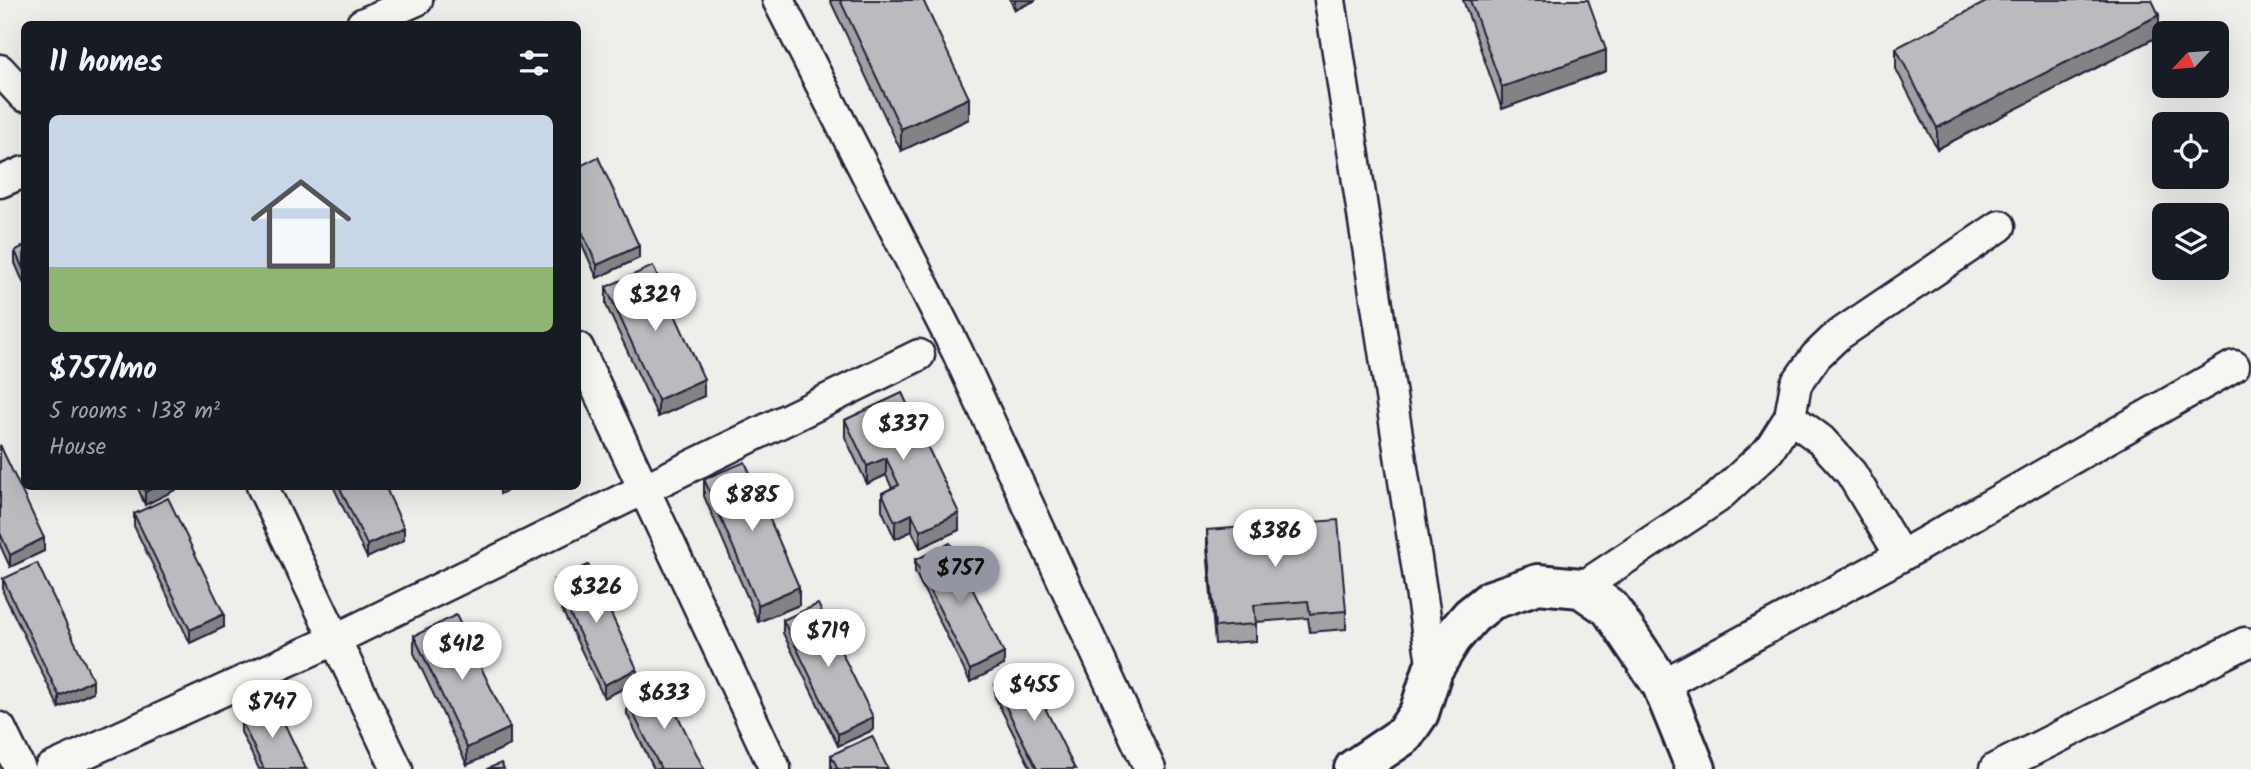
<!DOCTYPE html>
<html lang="en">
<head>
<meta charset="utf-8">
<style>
	:root { --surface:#171b24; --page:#20242c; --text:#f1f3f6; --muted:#9ea1a6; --line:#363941; --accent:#9495a2 }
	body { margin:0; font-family:Kalam,sans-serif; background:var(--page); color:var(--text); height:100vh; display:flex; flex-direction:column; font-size:26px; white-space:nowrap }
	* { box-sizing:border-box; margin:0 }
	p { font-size:23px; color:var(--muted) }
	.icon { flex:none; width:38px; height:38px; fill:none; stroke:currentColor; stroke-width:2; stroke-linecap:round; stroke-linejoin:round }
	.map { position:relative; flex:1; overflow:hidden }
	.panel { position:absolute; left:21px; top:21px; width:560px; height:469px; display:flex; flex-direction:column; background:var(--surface); border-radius:10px; box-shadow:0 7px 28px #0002 }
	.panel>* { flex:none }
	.needle { width:46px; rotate:244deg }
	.fabs { position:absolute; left:2152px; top:21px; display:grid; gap:14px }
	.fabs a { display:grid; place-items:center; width:77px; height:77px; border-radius:10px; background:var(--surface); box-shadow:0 7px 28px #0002; font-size:35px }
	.price { position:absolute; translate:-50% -60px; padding:0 16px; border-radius:24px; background:#fff; color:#222; font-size:23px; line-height:46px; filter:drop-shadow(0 2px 4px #0008) }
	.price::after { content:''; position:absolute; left:50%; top:42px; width:21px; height:16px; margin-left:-10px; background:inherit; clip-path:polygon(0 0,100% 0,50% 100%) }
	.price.on { background:var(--accent); color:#111 }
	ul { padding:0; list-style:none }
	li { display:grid; align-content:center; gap:14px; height:371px; padding:0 28px }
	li+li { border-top:2px solid var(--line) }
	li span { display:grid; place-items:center; height:217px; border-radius:10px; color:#555 }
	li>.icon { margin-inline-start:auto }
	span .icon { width:126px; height:126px; fill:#fffc; stroke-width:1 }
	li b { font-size:30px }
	h2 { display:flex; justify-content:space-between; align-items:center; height:84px; padding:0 28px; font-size:30px }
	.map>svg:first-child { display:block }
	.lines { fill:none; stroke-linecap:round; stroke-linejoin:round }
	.street-casing { stroke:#22223b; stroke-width:35 }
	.secondary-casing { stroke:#22223b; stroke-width:44 }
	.street { stroke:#f6f6f2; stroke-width:30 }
	.secondary { stroke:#f6f6f2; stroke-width:38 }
	.wall { fill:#a1a1a4; stroke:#22223b; stroke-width:2 }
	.shaded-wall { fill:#838386; stroke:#22223b; stroke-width:2 }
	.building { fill:#bbbbbf; stroke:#22223b; stroke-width:2 }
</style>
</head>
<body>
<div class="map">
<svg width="2251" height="769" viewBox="0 0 2251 769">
	<rect width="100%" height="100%" fill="#eeeeeb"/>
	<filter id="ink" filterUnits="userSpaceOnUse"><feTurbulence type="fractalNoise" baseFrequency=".0143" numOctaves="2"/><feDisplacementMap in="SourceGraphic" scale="14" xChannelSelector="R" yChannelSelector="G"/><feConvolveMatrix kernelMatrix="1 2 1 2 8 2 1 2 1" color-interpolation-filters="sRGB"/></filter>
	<g filter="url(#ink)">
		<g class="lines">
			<!-- street casing -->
			<g class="street-casing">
				<path id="street" d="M778 0 957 351 1150 769
					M1330 0 1433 669
					M362 24 417 0
					M0 70 24 96
					M0 182 24 172
					M578 348 775 769
					M1790 417 1821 440 1851 473 1901 556
					M262 486 397 769
					M1581 588 1717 498 1769 450 1790 417 1796 384 1816 356 1837 336 2000 226
					M1662 685 1901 556 2234 366
					M0 728 20 769
					M50 769 334 640 919 355
					M1995 769 2245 643"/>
			</g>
			<!-- secondary casing -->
			<g class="secondary-casing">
				<path id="secondary" d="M1354 769 1404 735 1419 713 1433 669 1452 638 1471 616 1491 600 1538 584 1581 588 1610 608 1662 685 1696 769"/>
			</g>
			<!-- street -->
			<use href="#street" class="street"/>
			<!-- secondary -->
			<use href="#secondary" class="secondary"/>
		</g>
		<!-- wall -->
		<path class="wall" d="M830 0H923L969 119 901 151Z
			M1010 0H1036L1015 10Z
			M1463 0H1588L1606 71 1502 109Z
			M2159 36 1937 149 1896 69V48Z
			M578 167 639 258 597 278 578 235Z
			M24 246V284L15 263V251Z
			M606 287 704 396 658 417 606 305Z
			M902 393 959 530 920 548 912 531 895 539 882 510V493L892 488 886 475 867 484 845 437V420Z
			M0 445 44 551 10 567 0 545Z
			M704 479 799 605 758 622 704 496Z
			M137 486H179V488L145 505Z
			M333 486H385L404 540 367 558Z
			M134 514 224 627 190 643 134 526Z
			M1207 530 1346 611V629L1310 632 1308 618 1256 622V641L1215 644 1207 548Z
			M915 560 1004 665 970 682 915 572Z
			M3 579 93 692 59 708 3 592Z
			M554 581 637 682 604 698 554 593Z
			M783 620 873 730 838 746 783 633Z
			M414 636 510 745 467 765 414 653Z
			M995 685 1075 769H1031L995 697Z
			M627 701 704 769H654L627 714Z
			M241 720 306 769H259L241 732Z
			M831 755 888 769H831Z"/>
		<!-- shaded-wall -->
		<path class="shaded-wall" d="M1015 0H1036L1015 10Z
			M2159 15V36L1937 149V128Z
			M1606 50V71L1502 109V87Z
			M969 98V119L901 151V129Z
			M639 246V258L597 278V265Z
			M704 379V396L658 417V400Z
			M886 458V475L867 484V466Z
			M157 486H179V488L145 505V492Z
			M500 486H515L500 494Z
			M959 513V530L920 548V531Z
			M912 514V531L895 539V522Z
			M404 528V540L367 558V545Z
			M44 538V551L10 567V555Z
			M799 587V605L758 622V605Z
			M224 614V627L190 643V630Z
			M1004 653V665L970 682V670Z
			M637 669V682L604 698V685Z
			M93 680V692L59 708V696Z
			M873 717V730L838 746V734Z
			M510 728V745L467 765V748Z"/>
		<!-- building -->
		<path class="building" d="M840 0H923L969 98 901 129Z
			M1470 0H1588L1606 50 1502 87Z
			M1990 0H2152L2159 15 1937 128 1896 48Z
			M598 157 639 246 597 265 578 223V167Z
			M24 246V271L15 251Z
			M653 266 704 379 658 400 606 287Z
			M902 393 959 513 920 531 912 514 895 522 882 493 899 485 886 458 867 466 845 420Z
			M0 445 44 538 10 555 0 533Z
			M745 462 799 587 758 605 704 479Z
			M143 486H157L145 492Z
			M339 486H385L404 528 367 545Z
			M168 498 224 614 190 630 134 514Z
			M1338 520 1346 611 1310 614 1308 601 1254 605 1256 624 1215 627 1207 530Z
			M950 543 1004 653 970 670 915 560Z
			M37 563 93 680 59 696 3 579Z
			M588 565 637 669 604 685 554 581Z
			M818 604 873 717 838 734 783 620Z
			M456 615 510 728 467 748 414 636Z
			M1026 669 1075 769H1037L995 685Z
			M662 684 704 769H661L627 701Z
			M275 704 306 769H264L241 720Z
			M872 736 888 769H838L831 755Z
			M501 763 504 769H487Z"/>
	</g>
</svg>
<div class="fabs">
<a><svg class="needle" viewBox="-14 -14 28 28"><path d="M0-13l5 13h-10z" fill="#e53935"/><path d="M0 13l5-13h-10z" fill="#9ea1a6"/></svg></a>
<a><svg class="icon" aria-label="locate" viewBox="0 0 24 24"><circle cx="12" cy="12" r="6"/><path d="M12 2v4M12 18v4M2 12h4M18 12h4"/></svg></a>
<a><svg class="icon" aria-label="layers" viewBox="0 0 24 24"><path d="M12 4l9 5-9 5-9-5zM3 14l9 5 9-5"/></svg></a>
</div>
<b class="price" style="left:655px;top:333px">$329</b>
<b class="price" style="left:903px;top:462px">$337</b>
<b class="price" style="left:752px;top:533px">$885</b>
<b class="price" style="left:1275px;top:569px">$386</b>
<b class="price on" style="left:960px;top:606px">$757</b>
<b class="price" style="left:596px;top:625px">$326</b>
<b class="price" style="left:828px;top:669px">$719</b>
<b class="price" style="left:462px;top:682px">$412</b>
<b class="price" style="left:1034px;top:723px">$455</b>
<b class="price" style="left:664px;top:731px">$633</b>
<b class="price" style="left:272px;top:740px">$747</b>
<section class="panel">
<h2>11 homes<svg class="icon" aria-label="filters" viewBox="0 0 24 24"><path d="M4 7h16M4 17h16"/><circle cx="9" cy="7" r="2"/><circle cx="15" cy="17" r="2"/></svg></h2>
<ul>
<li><span style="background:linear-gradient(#c9d6e8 70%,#8fb573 0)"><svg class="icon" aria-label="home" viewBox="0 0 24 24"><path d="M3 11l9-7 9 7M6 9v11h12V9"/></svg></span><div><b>$757/mo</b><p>5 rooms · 138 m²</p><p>House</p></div></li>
</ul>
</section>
</div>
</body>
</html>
